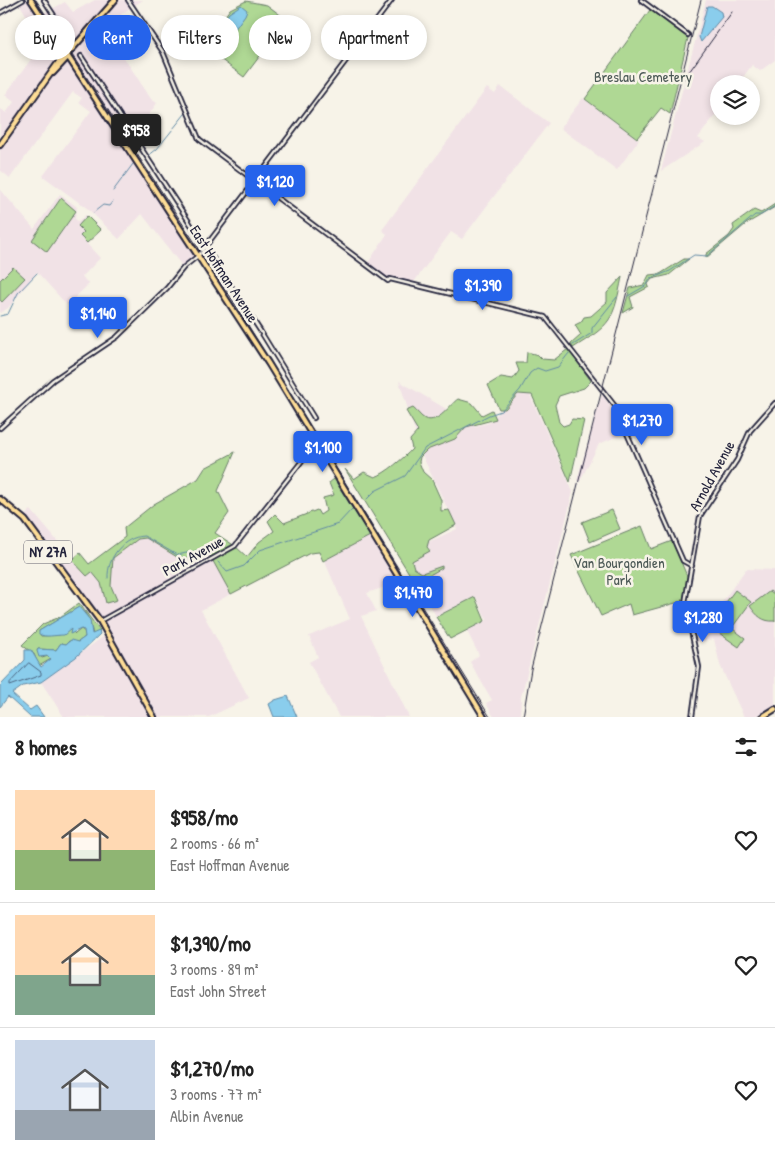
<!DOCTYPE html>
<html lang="en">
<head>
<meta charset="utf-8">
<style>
	:root { --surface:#fff; --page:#f6f6f6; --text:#222; --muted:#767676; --line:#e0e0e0; --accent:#2563eb }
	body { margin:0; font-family:"Patrick Hand",sans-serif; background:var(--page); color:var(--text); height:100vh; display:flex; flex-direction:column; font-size:19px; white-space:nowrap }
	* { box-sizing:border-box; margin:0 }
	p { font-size:16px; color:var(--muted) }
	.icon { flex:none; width:28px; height:28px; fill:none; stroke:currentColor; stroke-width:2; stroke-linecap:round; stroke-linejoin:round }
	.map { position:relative; height:717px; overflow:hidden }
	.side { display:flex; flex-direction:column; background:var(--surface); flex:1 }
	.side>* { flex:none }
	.banner { position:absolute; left:15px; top:15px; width:500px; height:45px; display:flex; gap:10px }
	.buttons { position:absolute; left:710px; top:75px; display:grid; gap:10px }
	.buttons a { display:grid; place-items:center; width:50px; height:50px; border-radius:50%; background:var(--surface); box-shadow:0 2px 8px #0003; font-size:25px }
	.price { position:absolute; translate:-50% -42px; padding:0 11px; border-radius:5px; background:var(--accent); color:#fff; font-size:16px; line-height:32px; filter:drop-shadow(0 1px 2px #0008) }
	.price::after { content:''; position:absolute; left:50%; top:30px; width:15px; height:11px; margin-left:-8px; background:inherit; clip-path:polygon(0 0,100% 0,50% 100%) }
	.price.active { background:#222; color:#fff }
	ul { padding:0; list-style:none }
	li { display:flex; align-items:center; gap:15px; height:125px; padding:0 15px }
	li+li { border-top:1px solid var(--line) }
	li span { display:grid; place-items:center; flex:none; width:140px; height:100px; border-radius:0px; color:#555 }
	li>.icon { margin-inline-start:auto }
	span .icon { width:60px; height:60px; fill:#fffc; stroke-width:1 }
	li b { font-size:21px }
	h2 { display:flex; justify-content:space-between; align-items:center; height:60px; padding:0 15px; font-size:21px }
	.pill { padding:0 18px; border-radius:22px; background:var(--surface); box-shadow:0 2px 8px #0003; font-size:18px; line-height:45px }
	.pill.active { background:var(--accent); color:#fff }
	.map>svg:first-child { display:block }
	.built { fill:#f1e2e6 }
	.green { fill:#afd894; stroke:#687d68 }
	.water { fill:#8acdec; stroke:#6089a5 }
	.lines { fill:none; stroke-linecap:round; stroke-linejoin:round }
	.shore { stroke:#4c6682; stroke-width:1 }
	.stream { stroke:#6089a5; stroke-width:1 }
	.minor-casing { stroke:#22223b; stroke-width:6 }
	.major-casing { stroke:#22223b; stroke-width:8 }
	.minor { stroke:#f7f3e8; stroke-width:2.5 }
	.major { stroke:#fedd96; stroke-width:4 }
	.rail { stroke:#22223b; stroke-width:1 }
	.labels { text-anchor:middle; stroke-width:5; stroke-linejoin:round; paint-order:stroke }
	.shield { fill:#f7f3e8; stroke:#62616f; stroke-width:1 }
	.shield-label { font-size:14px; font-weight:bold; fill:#22223b }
	.park-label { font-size:15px; fill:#4c5956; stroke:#f7f3e8 }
	.street-label { font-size:15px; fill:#22223b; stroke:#f7f3e8 }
</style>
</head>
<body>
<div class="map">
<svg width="775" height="717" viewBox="0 0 775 717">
	<rect width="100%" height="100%" fill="#f7f3e8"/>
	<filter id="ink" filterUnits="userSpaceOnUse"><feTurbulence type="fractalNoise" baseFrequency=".02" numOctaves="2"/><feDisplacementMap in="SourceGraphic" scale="10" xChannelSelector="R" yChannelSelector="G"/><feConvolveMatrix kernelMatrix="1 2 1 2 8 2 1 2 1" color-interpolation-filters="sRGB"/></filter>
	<g filter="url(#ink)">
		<!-- built -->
		<path class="built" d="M25 0H30L40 15 65 2 73 12 95 0H143L121 14 124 20 107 31 151 99 157 103 126 148 196 255 182 266 142 214 119 239 88 209 43 176 91 111 79 102 82 98 73 92 10 178 0 170V108L6 113 14 102 5 95 37 51 19 34 21 31 31 38 37 29 28 22 29 20 19 3Z
			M706 0H775V60L760 71 752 65 738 84H719V110L698 138 705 142 661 171Z
			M500 86 549 123 462 239 451 232 414 282 388 278 368 263 387 234 382 230 487 88 495 94Z
			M583 98 639 140 617 170 560 128Z
			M0 189 34 229 60 194 77 207 75 219 78 221 86 215 102 229 87 244 100 258 82 277 89 284 67 305 37 272 8 308 0 313Z
			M399 381 475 426 489 423 515 395H530L573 492 521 697 520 717H494L486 703 492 700 470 662 479 655 467 631 487 620 476 597 436 616 405 561 430 550 426 543 457 529 423 457Z
			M602 395 612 408 623 434 599 444 580 481 577 480Z
			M31 510 87 576 92 572 104 587 101 590 109 599 113 601 117 600 111 586 113 558 138 539 146 538 177 557 186 558 208 552 231 594 201 610 249 698 209 717H64L41 682 104 636 100 621 95 613 24 516Z
			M370 536 400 582 367 593 376 611 361 616 409 717H339L309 662 318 657 309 636 350 619 324 560Z
			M746 569 775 570V705L754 717H744L720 665 714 639 697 642 696 638Z"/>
		<!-- green -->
		<path class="green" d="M246 1 267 5 287 20 244 77 203 46 230 9Z
			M650 10 688 38 670 114 661 108 637 138 585 99Z
			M61 198 76 211 47 252 32 240Z
			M775 204V207L746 224 706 258V254L729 236 734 229 733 225 754 210 761 213Z
			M87 216 101 230 87 243 80 236 84 232 78 226Z
			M684 259H689L669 275 652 279 648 284 649 287 630 297 633 307 623 313 630 288 644 285 649 275 660 274Z
			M13 267 25 278 2 302 0 300V280Z
			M622 277C613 321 612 324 573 348L571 344 581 335 575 325 581 322 584 317 591 316 607 302V293Z
			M568 349 591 381 584 388 559 396 555 405 559 422 563 426 569 424 572 419 584 420 570 482 532 395 518 394 505 409H499L488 385 501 377 513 379 519 371 516 363H526L527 352 538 355 542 359 554 360Z
			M458 399 472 403 482 415 492 410 496 419 466 427 455 439 427 450 420 457 419 462 423 472 432 480 441 500V511L449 510 456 525 429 540 427 547 430 551 412 561 414 568 422 573 442 566V568L415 583 345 469 354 479 364 472 375 477C385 474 405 457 412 449L410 440 418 431 406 411 413 408C417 411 421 417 425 419 439 424 450 404 458 399Z
			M235 452 218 491 229 513 215 533 235 546 247 557 259 542 274 531 268 521 275 514 284 523 317 510 320 515 326 511 323 498 334 495 329 483 334 479 370 536 323 561 319 552 310 553 231 594 208 552 186 558 177 557 146 538 138 539 113 558 111 586 117 600 106 603 101 583 92 572 87 576 72 560 80 553 89 564 125 537 124 528 154 504 198 479 205 468Z
			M612 510 620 529 590 542 582 522Z
			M642 526 651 549 672 541 687 576 683 601 632 615 629 604 601 616 571 555Z
			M735 590 751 602 734 625 718 613Z
			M770 591 775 595V621C763 622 757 616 750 606Z
			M475 597 485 621 450 639 436 617Z
			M79 603 100 631 93 635C91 625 88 613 79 607L39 631 41 636 60 635 70 629 75 634 81 629 86 633 85 637 78 642 69 641 66 644 61 643 56 650 38 649 37 650 42 658 48 656 51 659 39 666 34 654 22 645 43 624 60 617Z
			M726 624 745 638 739 647 719 633Z"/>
		<!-- water -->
		<path class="water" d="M241 5 247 10 245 15 226 41 219 42 213 35 229 13Z
			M707 6H712L721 12 722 17 701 42 699 37Z
			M79 607 90 620 92 634 99 631 100 634 76 657 41 682 23 686 12 694 30 710 36 706 44 717H30L8 697 0 707V686L25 660V650H31L41 667 51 659 48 656 39 657 37 651 38 649 56 650 61 643 66 644 71 640 78 642 85 637 84 630 81 629 70 634 71 629 64 635C55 635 45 638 39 634V631Z
			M288 696 297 717H274L269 704 275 700Z"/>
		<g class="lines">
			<!-- shore -->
			<path class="shore" d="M29 663 41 672V675L10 686V683Z"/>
			<!-- stream -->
			<path class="stream" d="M148 156 157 149 185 114
				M113 191 133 164
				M94 212 103 205 109 206 113 201
				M628 296 647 285 650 279 670 271 694 255 707 256 755 215H761L775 206
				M0 316 8 314 18 293 37 273
				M573 345 592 333V328L617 297
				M367 499 375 491 405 476 425 448 489 415 501 411 520 390 530 373 537 368 545 371 558 367 569 353
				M218 562 227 572 244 566 260 550 338 524 352 509
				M108 578C107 558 123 537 144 536L177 555 205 549 210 551"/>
			<!-- minor casing -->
			<g class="minor-casing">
				<path id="minor" d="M44 0 74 46
					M128 0 163 52 199 139 388 281 390 279 545 317 615 406 683 561 692 566
					M641 0 688 35
					M0 13 23 0
					M81 56 261 332 314 418
					M0 428 53 380 117 337 167 288 184 267 199 255 392 0
					M100 621 235 546 316 443
					M692 717 699 667 685 603 700 516 737 460 750 431 775 403"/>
			</g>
			<!-- major casing -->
			<g class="major-casing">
				<path id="major" d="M31 0 268 363 484 717
					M53 73 66 59 67 55
					M0 145 63 56 67 55 115 0
					M0 499 25 520 100 621 154 717
					M762 717 775 709"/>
			</g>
			<!-- minor -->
			<use href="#minor" class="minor"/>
			<!-- major -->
			<use href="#major" class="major"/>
			<!-- rail -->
			<path class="rail" d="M36 0 230 296 490 717
				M684 79 732 12
				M523 717 531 669 701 0"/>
		</g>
	</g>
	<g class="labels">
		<!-- shield labels -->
		<rect class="shield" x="24" y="540.5" width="48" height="23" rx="4"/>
		<g class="shield-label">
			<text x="48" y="557">NY 27A</text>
		</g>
		<!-- park labels -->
		<g class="park-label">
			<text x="643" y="82">Breslau Cemetery</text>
			<text x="619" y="568">Van Bourgondien<tspan x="619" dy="17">Park</tspan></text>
		</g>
		<!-- street labels -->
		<g class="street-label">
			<text transform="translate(224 274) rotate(57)" y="5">East Hoffman Avenue</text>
			<text transform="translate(712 476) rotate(-61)" y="5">Arnold Avenue</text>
			<text transform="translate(193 556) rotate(-29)" y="5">Park Avenue</text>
		</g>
	</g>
</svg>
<div class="buttons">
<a><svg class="icon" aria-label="layers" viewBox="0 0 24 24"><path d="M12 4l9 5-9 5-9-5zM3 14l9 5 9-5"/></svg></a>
</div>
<b class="price active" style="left:136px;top:156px">$958</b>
<b class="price" style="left:275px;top:207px">$1,120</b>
<b class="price" style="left:483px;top:311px">$1,390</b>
<b class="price" style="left:98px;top:339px">$1,140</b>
<b class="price" style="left:642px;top:446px">$1,270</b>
<b class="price" style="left:323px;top:473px">$1,100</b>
<b class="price" style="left:413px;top:618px">$1,470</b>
<b class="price" style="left:703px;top:643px">$1,280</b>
<div class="banner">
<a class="pill">Buy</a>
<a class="pill active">Rent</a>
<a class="pill">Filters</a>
<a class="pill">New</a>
<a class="pill">Apartment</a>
</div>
</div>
<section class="side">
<h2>8 homes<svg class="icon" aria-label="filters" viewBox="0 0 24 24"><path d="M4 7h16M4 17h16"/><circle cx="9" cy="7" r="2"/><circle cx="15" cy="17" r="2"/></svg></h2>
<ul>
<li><span style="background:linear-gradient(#ffd9b3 60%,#8fb573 0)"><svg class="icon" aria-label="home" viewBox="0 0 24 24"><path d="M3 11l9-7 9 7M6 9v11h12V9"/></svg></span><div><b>$958/mo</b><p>2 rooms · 66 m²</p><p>East Hoffman Avenue</p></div><svg class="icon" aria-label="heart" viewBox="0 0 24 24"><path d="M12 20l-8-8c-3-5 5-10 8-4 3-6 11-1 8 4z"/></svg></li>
<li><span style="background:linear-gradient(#ffd9b3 60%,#7fa58c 0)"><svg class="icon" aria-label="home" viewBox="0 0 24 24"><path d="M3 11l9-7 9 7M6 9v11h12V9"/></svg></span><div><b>$1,390/mo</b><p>3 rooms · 89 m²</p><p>East John Street</p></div><svg class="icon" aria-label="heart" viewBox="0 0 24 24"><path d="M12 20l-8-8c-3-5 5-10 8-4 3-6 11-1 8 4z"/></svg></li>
<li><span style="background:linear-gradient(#c9d6e8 70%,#9aa5b1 0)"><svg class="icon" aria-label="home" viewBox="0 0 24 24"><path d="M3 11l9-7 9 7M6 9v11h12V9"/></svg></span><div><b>$1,270/mo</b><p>3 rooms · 77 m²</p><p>Albin Avenue</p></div><svg class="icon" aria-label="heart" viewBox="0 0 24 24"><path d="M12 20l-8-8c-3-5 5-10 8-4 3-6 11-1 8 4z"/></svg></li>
</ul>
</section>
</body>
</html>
